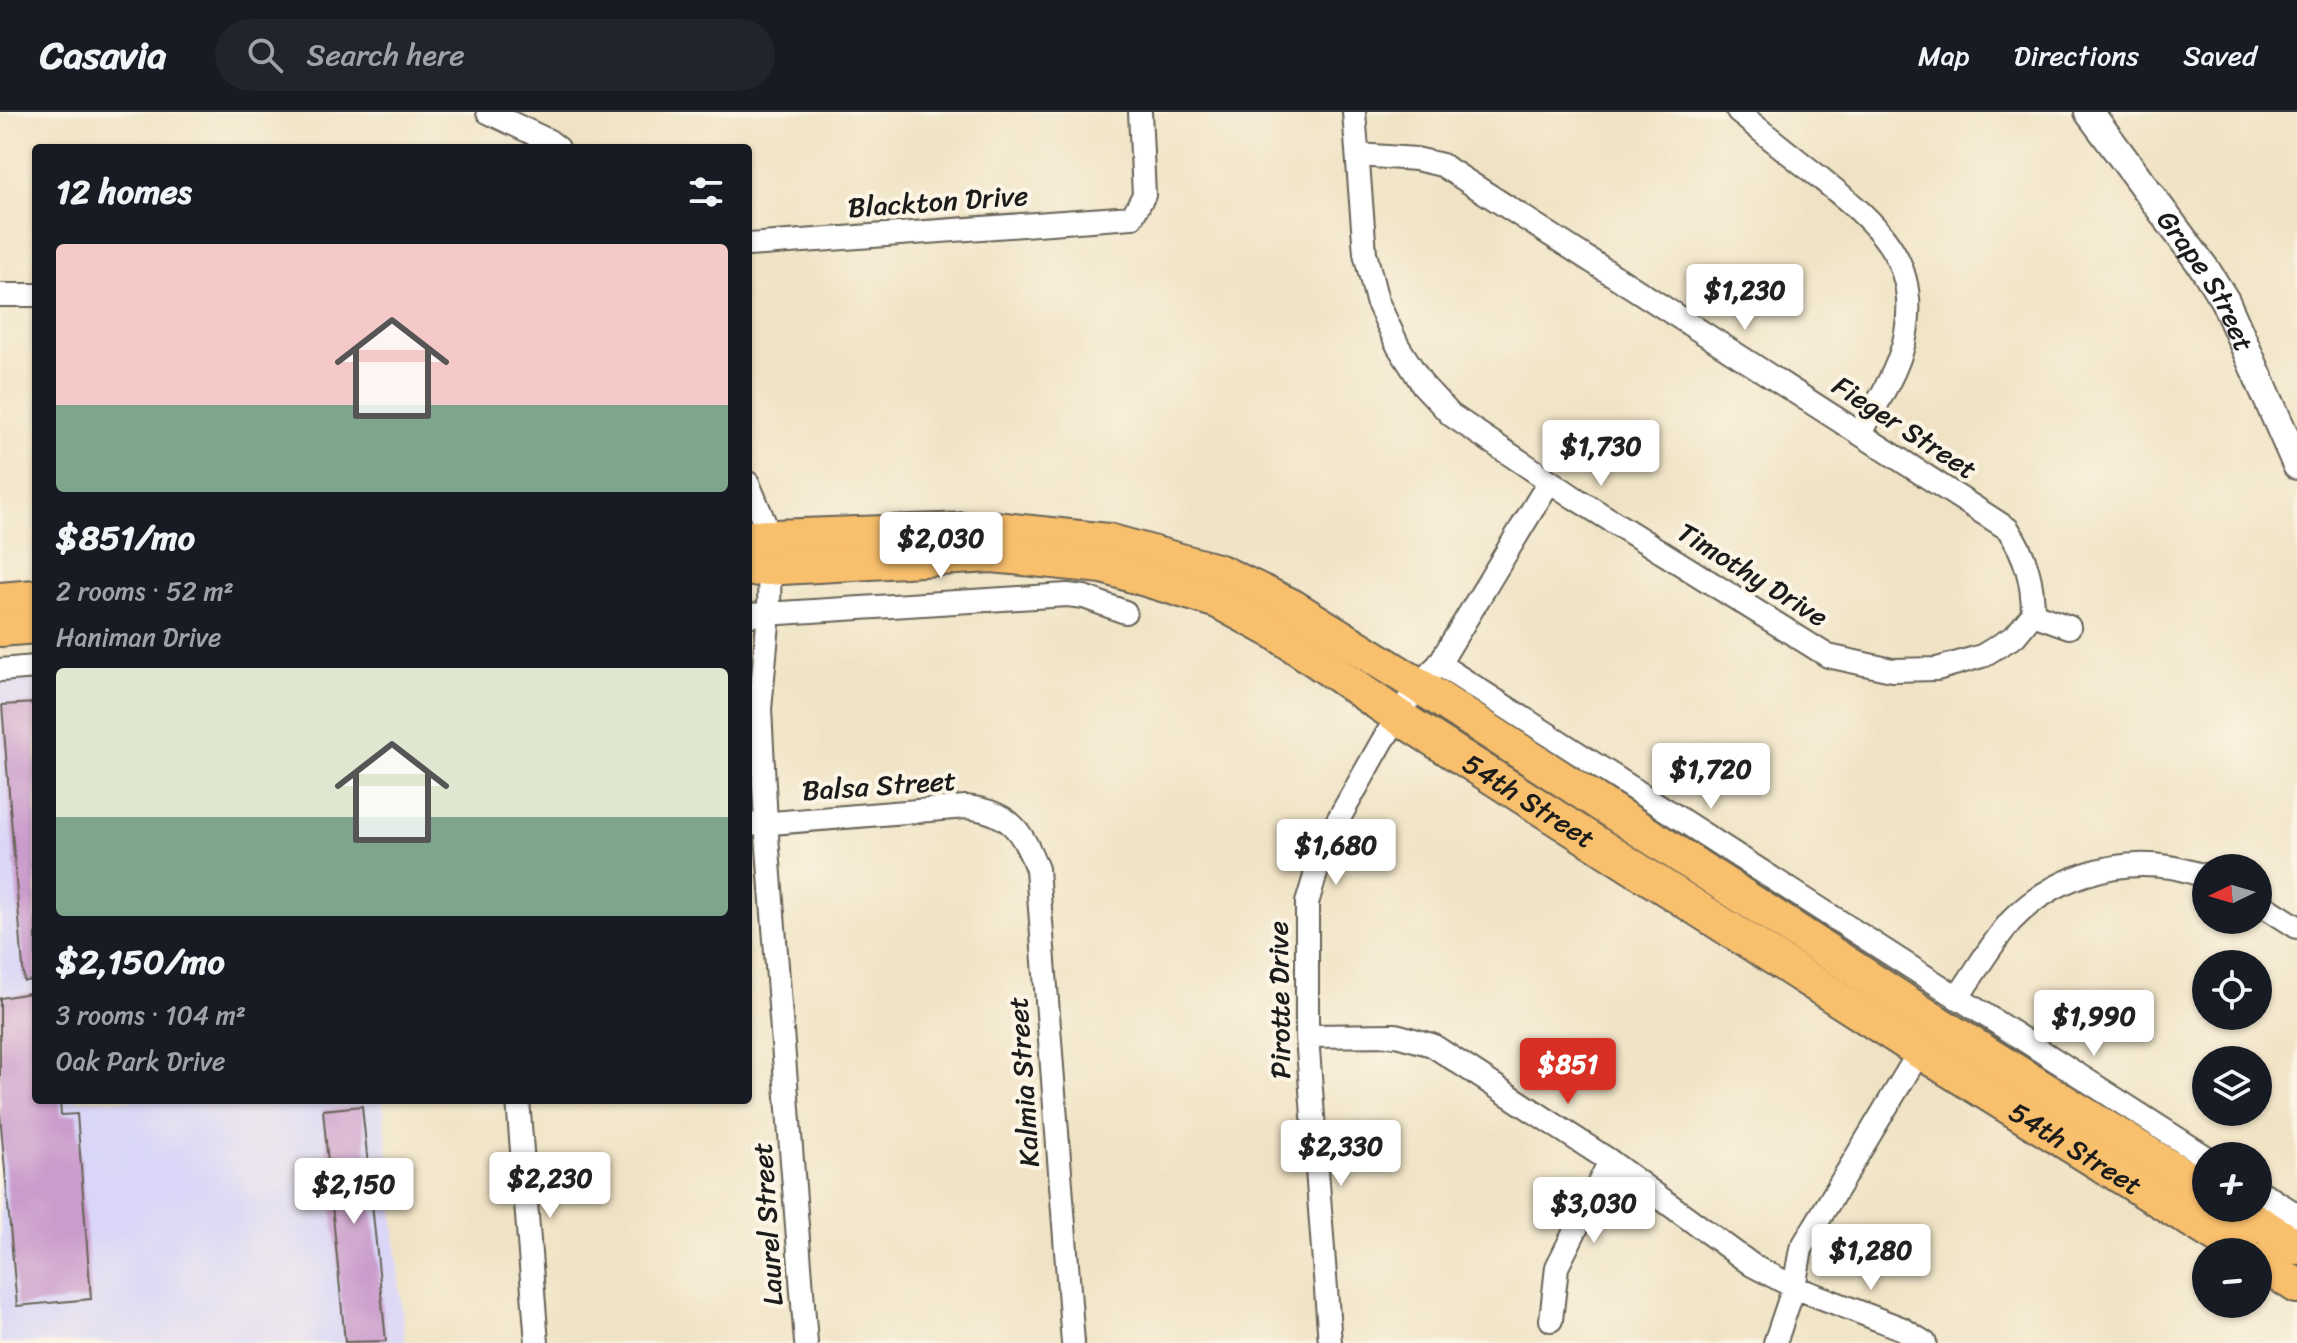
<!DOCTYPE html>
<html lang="en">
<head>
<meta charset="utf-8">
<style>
	:root { --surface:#171b24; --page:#20242c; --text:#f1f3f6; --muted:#9ea1a6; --line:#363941; --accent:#d93025 }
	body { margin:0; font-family:Sriracha,sans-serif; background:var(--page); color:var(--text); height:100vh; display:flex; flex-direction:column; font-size:30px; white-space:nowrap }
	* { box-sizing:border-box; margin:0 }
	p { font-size:26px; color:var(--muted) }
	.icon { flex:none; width:44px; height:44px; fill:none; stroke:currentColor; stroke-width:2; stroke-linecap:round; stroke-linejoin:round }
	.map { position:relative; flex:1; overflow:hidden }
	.drawer { position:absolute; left:32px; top:32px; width:720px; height:960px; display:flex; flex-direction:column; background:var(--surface); border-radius:8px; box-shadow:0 2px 6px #0004 }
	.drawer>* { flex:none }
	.needle { width:52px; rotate:265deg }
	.fabs { position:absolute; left:2192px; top:742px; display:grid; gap:16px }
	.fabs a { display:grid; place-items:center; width:80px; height:80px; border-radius:50%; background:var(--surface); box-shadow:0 2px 6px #0004; font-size:40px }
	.price { position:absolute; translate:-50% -68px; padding:0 18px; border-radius:8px; background:#fff; color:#222; font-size:26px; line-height:52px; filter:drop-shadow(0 2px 4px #0008) }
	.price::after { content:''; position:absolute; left:50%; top:48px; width:24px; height:18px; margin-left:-12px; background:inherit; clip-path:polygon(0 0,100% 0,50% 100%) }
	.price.current { background:var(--accent); color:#fff }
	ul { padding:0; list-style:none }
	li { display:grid; align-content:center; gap:16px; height:424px; padding:0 24px }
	li span { display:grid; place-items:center; height:248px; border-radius:8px; color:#555 }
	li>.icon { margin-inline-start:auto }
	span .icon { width:144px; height:144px; fill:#fffc; stroke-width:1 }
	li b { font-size:34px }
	h2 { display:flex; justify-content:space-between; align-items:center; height:96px; padding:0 24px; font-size:34px }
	header { display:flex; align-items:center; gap:48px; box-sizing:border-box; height:112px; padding:0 40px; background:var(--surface); border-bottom:2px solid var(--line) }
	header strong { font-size:38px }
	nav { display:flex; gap:44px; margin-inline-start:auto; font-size:28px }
	.search { width:560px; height:72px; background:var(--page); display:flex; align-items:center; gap:20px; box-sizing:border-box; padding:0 28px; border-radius:44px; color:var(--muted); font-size:30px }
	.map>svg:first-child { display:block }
	.built { fill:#d9d6f7 }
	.building { fill:#ca9ccc }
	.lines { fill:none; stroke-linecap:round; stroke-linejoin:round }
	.minor-casing { stroke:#666257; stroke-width:26 }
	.tertiary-casing { stroke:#666257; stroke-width:32 }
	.primary-casing { stroke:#666257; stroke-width:38 }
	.minor { stroke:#fff; stroke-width:22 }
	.tertiary { stroke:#fff; stroke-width:28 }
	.primary { stroke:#f8bf6c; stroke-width:34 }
	.labels { text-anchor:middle; stroke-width:8; stroke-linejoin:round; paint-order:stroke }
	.street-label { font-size:28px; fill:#1c1c1c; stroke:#fcf5e5 }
</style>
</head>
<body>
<header>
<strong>Casavia</strong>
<div class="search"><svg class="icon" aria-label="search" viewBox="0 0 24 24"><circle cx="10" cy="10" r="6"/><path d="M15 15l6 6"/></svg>Search here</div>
<nav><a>Map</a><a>Directions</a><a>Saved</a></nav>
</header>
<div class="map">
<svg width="2297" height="1231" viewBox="0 0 2297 1231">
	<rect width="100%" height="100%" fill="#fcf5e5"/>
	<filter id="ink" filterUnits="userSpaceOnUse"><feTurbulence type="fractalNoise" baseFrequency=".0125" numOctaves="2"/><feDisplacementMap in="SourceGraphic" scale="16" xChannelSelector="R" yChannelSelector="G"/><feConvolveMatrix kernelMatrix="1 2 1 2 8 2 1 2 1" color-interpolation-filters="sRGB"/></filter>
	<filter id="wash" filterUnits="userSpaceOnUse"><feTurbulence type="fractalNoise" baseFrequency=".006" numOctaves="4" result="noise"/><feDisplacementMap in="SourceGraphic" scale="32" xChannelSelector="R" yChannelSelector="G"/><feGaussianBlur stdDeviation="1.8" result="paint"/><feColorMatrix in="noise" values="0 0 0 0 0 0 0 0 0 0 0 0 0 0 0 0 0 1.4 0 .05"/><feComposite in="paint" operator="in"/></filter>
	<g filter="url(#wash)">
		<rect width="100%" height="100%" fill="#f0e3c5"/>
		<!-- built -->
		<path class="built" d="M36 563V988H383L405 1231H0V566Z"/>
		<g id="blocks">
			<!-- building -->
			<path class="building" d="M36 591V868L24 869 2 593Z
				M36 880V988H60L61 1003 77 1002 91 1187 17 1194 0 1002V886Z
				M362 994 386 1229 345 1230 323 998Z"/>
		</g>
	</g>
	<g filter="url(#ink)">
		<use href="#blocks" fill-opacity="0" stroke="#666257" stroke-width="2"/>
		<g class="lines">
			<!-- minor casing -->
			<g class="minor-casing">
				<path id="minor" d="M488 0 549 29 558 36
					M1354 0 1365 141 1377 189 1398 234 1423 273 1451 303 1575 386 1828 544 1892 558 1937 557 1982 544 2015 524 2033 502
					M1738 0C1765 22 1792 44 1819 65 1872 108 1920 144 1906 221 1900 257 1877 289 1861 322
					M1358 43 1416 47 1442 53 2008 417C2026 444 2033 470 2033 502
					M748 133 1132 105 1144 83 1140 0
					M0 183H36
					M748 371 770 424 769 501 760 597 766 711 806 1231
					M2033 502 2069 515
					M748 503 1067 483 1084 485 1125 500
					M1439 552 2206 1045
					M0 558 36 555
					M748 713 966 695C1010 700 1022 718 1037 757L1073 1231
					M2258 790 2297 815
					M1957 886C1975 861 1991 832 2011 809 2051 767 2112 746 2170 755 2182 757 2194 761 2206 764
					M1307 924 1396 923 1432 933 1610 1049 1752 1153 1794 1175 1903 1217 1925 1231
					M518 988 537 1231
					M2258 1078 2297 1103
					M1551 1208 1557 1155 1610 1049
					M1330 1231 1307 924V791L1325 731 1382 630 1418 573 1439 552 1549 370
					M1775 1231 1794 1175 1801 1137 1912 952"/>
			</g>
			<!-- tertiary casing -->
			<g class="tertiary-casing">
				<g id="tertiary">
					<path id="s1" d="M2089 0 2205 157 2225 189 2297 353"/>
				</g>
			</g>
			<!-- primary casing -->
			<g class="primary-casing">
				<g id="primary">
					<path d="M748 426 995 417 1108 429 1220 460 1291 494 1418 573 1939 912 2206 1078"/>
					<path id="s2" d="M748 457 992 443 1103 454 1218 489 1275 520 1399 605 1921 940 2243 1140"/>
					<path d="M0 488 36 485"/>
					<path d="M0 517 36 514"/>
					<path d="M2235 1096 2297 1135"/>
					<path d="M2258 1149 2297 1174"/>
				</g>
			</g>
			<!-- minor -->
			<use href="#minor" class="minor"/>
			<!-- tertiary -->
			<use href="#tertiary" class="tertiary"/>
			<!-- primary -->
			<use href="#primary" class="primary"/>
		</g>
	</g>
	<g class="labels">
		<!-- street labels -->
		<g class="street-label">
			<text transform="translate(938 89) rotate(-4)" y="10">Blackton Drive</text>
			<text dy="10" stroke="none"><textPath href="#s1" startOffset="206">Grape Street</textPath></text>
			<text transform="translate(1905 315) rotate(33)" y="10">Fieger Street</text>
			<text transform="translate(1753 462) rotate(32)" y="10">Timothy Drive</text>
			<text transform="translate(879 673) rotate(-4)" y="10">Balsa Street</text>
			<text dy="10" stroke="none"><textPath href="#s2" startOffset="846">54th Street</textPath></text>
			<text transform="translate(1279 888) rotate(-91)" y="10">Pirotte Drive</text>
			<text transform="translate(1023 970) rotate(-94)" y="10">Kalmia Street</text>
			<text dy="10" stroke="none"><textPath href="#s2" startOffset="1494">54th Street</textPath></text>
			<text transform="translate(767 1112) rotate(-94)" y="10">Laurel Street</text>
		</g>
	</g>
</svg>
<div class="fabs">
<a><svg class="needle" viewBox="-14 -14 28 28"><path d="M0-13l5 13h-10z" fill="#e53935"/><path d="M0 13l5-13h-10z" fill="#9ea1a6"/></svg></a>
<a><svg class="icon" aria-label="locate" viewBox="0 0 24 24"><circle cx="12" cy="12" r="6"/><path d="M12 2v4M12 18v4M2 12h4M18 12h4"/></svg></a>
<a><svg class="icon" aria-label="layers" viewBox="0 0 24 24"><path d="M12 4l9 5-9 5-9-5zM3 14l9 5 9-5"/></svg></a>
<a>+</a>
<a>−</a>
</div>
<b class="price" style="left:1745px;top:220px">$1,230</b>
<b class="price" style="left:1601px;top:376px">$1,730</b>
<b class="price" style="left:941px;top:468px">$2,030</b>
<b class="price" style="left:1711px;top:699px">$1,720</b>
<b class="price" style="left:1336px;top:775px">$1,680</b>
<b class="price" style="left:2094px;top:946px">$1,990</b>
<b class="price current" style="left:1568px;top:994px">$851</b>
<b class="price" style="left:1341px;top:1076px">$2,330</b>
<b class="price" style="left:550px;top:1108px">$2,230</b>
<b class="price" style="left:354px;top:1114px">$2,150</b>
<b class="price" style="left:1594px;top:1133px">$3,030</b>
<b class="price" style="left:1871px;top:1180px">$1,280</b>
<section class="drawer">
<h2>12 homes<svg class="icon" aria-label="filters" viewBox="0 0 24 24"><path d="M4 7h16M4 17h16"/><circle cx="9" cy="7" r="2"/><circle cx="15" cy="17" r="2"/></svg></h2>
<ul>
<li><span style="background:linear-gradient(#f6c9c9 65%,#7fa58c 0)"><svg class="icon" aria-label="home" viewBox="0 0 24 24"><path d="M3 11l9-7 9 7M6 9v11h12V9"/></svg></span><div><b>$851/mo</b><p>2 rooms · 52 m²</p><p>Haniman Drive</p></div></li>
<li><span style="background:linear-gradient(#dfe7d0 60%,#7fa58c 0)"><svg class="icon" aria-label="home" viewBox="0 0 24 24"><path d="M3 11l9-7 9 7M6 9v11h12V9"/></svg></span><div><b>$2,150/mo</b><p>3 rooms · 104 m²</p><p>Oak Park Drive</p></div></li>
</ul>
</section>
</div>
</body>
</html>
